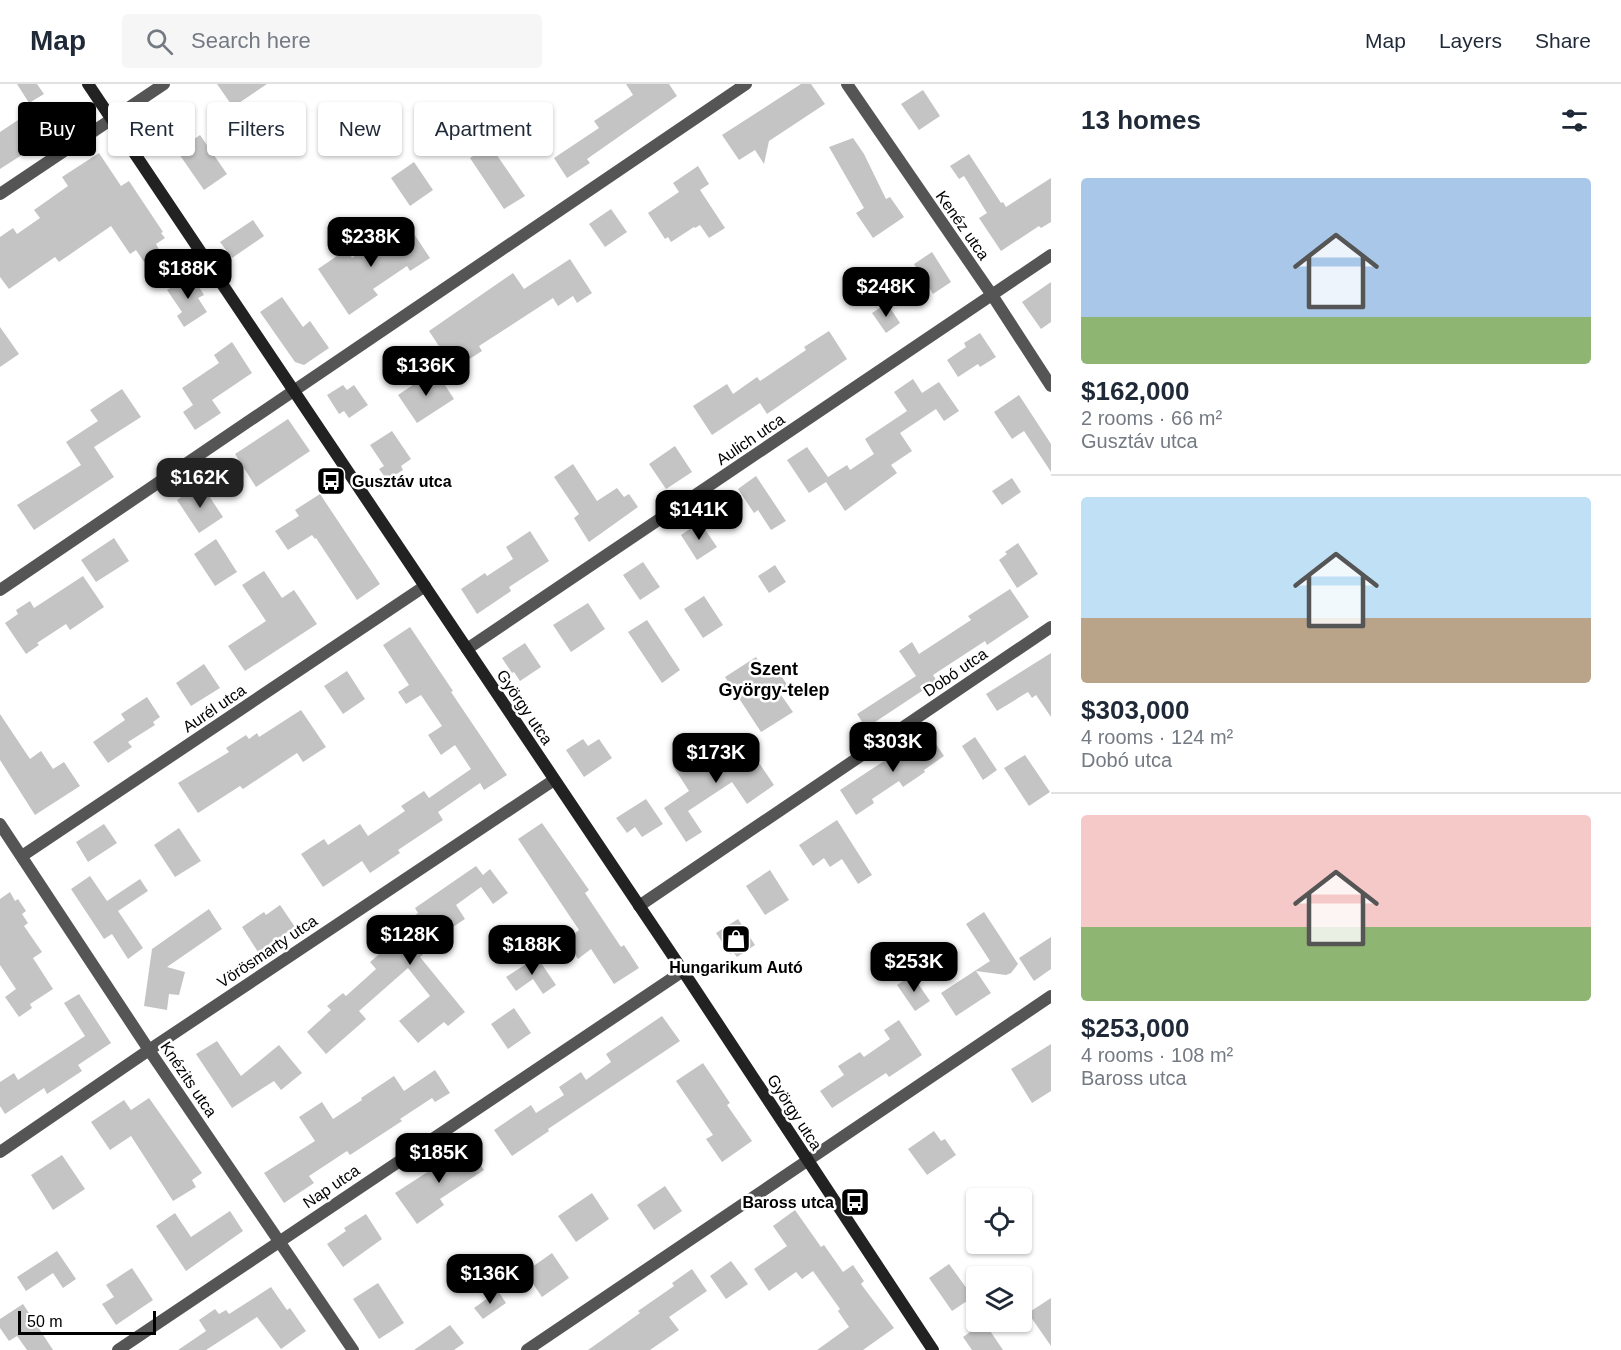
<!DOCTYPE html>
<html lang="en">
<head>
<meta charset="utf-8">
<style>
	:root { --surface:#fff; --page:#f6f6f7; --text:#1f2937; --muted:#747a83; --line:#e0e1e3; --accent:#000 }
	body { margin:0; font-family:Helvetica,sans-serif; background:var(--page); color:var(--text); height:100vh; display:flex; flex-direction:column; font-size:22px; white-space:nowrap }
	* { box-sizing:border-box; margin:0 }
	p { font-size:20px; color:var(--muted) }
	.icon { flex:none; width:33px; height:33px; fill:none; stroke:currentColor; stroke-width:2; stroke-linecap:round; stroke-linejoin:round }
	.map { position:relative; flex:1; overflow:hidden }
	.sheet { display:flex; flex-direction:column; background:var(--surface); width:570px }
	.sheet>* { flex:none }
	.hud { position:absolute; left:18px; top:18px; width:570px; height:54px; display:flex; gap:12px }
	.controls { position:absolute; left:966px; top:1104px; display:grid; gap:12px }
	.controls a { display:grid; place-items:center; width:66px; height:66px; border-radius:6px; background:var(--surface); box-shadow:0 2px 4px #0004; font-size:30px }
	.scale { position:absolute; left:18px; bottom:15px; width:138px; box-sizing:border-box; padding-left:6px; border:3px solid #000; border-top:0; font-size:16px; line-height:21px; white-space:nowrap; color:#000; -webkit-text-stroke:4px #fff; paint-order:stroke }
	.price { position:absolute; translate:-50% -51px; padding:0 14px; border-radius:12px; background:var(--accent); color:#fff; font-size:20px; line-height:39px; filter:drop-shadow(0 2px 3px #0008) }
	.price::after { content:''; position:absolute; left:50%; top:36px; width:18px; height:14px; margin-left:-9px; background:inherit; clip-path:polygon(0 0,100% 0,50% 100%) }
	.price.current { background:#222; color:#fff }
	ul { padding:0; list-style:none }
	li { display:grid; align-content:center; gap:12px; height:318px; padding:0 30px }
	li+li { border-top:2px solid var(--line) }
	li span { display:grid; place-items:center; height:186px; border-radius:6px; color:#555 }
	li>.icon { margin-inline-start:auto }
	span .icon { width:108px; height:108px; fill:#fffc; stroke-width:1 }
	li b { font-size:26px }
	h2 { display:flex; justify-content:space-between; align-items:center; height:72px; padding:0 30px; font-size:26px }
	.pill { padding:0 21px; border-radius:6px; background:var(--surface); box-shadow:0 2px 4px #0004; font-size:21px; line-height:54px }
	.pill.current { background:var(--accent); color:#fff }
	header { display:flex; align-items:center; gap:36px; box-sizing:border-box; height:84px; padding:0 30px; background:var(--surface); border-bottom:2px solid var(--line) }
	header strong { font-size:28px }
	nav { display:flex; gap:33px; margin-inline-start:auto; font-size:21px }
	.search { width:420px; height:54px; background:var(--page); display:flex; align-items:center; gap:15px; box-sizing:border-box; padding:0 21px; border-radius:6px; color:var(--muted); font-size:22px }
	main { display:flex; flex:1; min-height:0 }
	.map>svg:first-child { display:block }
	.water { fill:#a3a3a3 }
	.building { fill:#c4c4c4 }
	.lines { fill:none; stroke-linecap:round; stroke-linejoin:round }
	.street { stroke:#555; stroke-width:12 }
	.secondary { stroke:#222; stroke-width:12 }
	.labels { text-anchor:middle; stroke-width:5; stroke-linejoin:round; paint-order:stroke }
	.street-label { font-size:16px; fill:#000; stroke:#fff }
	.poi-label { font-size:16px; font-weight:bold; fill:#000; stroke:#fff; text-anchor:start }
	.neighbourhood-label { font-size:18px; font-weight:bold; fill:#000; stroke:#fff }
</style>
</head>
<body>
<header>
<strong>Map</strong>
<div class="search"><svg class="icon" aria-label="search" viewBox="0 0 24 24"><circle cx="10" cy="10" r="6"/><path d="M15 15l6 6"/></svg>Search here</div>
<nav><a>Map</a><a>Layers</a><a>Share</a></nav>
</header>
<main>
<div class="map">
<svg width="1051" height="1266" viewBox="0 0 1051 1266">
	<rect width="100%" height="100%" fill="#fff"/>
	<!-- water -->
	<path class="water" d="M448 32 466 58 455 65 437 39Z"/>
	<!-- building -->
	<path class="building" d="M17 0H37L44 10 29 19Z
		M217 0H267L233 23Z
		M626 0H669L677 12 587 75 590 79 567 94 554 74 599 44 594 37 633 11Z
		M801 0H811L825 20 769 57 764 80 755 66 739 76 722 51Z
		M923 6 940 32 919 46 901 20Z
		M21 34 39 60 0 85V48Z
		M200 51 227 90 204 106 177 67Z
		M853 54 864 70 886 115 890 113 904 133 873 154 856 129 864 124 829 63Z
		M490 61 525 112 504 125 470 74Z
		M99 69 121 102 129 97 163 148 161 149 165 154 156 160 160 167 144 178 136 166 130 170 111 142 59 178 55 173 9 205 0 193V153L13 144 17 150 40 134 34 126 68 102 62 93Z
		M969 70 1001 119 1003 118 1006 123 1051 94V138L1041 144 1039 142 1001 167 979 134 987 129 964 92 959 95 950 82Z
		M414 78 433 106 410 122 391 94Z
		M698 82 709 100 700 106 725 144 709 154 700 141 695 144 694 143 671 158 668 153 665 155 648 129 679 108 673 99Z
		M611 125 627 148 605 163 589 140Z
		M253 136 264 152 232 174 220 158Z
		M410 144 430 174 410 187 407 182 373 205 378 211 349 231 318 185 347 165 352 174 386 151 390 157Z
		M932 168 951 198 933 210 914 180Z
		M570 175 592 209 577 219 573 212 558 222 553 214 479 262 482 267 454 285 429 247 513 189 524 205Z
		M191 190 204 211 198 214 207 228 184 243 177 232 182 228 167 206Z
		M1051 198V238L1041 245 1022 218Z
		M282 213 303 243 310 237 329 264 304 281 295 278 260 228Z
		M887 219 900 239 886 249 872 229Z
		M0 243 19 270 0 283Z
		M829 247 847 275 767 330 760 319 712 351 693 322 727 300 733 310 757 293 760 297 806 266 804 263Z
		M980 249 996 273 980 283 978 280 958 293 947 276 966 263 964 259Z
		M232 258 252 289 212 316 221 329 195 346 183 328 193 321 182 304 219 279 214 271Z
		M435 286 454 315 417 339 398 311Z
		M913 295 922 309 939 298 959 327 944 337 936 325 900 349 912 367 891 381 897 389 845 427 826 398 809 409 787 376 807 363 828 393 847 381 850 386 874 370 865 355 907 327 894 308Z
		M343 301 347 306 354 301 368 321 349 334 344 327 339 330 327 311Z
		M122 305 141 333 94 363 114 393 34 446 17 421 81 381 66 358 98 337 90 326Z
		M1019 311 1051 360V388L1024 347 1012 355 994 328Z
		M288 335 310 367 256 403 235 370Z
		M392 347 411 375 401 382 403 386 387 396 379 385 384 382 370 361Z
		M675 362 692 388 666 405 649 380Z
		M573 380 597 417 617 404 624 413 629 410 638 423 589 458 574 434 579 430 554 393Z
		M756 392 786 437 771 446 758 426 754 429 738 405Z
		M1012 394 1021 408 1002 421 992 407Z
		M201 400 223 433 199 449 177 416Z
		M320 410 380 500 357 516 316 454 315 455 312 451 288 466 275 447 299 432 295 426Z
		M700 438 717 463 697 476 681 451Z
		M530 447 549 477 509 503 511 507 477 530 461 505 485 489 487 492 513 475 506 463Z
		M114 454 129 477 96 498 81 476Z
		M216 455 237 488 215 502 194 470Z
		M1018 459 1038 490 1017 504 999 476 1007 470 1005 468Z
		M643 478 660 503 640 516 623 491Z
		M775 481 786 498 769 509 758 492Z
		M264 487 282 514 294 506 317 540 245 587 228 562 266 537 242 501Z
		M83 492 104 523 70 546 66 540 37 559 39 561 26 570 5 539 18 530 16 526 30 517 34 524Z
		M1010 505 1029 533 987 561 985 557 933 591 937 597 866 644 857 630 916 592 899 567 912 558 919 570 971 536 968 532Z
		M704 512 723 541 703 554 684 525Z
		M588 519 605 545 571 568 553 541Z
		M647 536 680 586 662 599 628 548Z
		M410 543 453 607 451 608 507 691 484 706 480 699 438 728 443 736 398 766 400 769 370 789 362 777 323 803 301 770 324 755 328 761 360 740 368 752 405 727 401 722 424 707 429 714 471 685 455 661 441 671 428 651 442 642 421 611 406 620 398 608 409 601 383 561Z
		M525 559 541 583 520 597 514 588 512 589 502 574Z
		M1051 569V633L1036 611 1032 614 1028 608 997 627 986 610Z
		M756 573 765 587 774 581 788 602 779 608 793 628 761 648 725 593Z
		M204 580 220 604 191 622 176 599Z
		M347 587 365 615 343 630 324 602Z
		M147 613 160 633 153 638 155 641 128 658 132 663 108 679 93 658 125 636 121 630Z
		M301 626 326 663 303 678 297 669 243 705 240 702 198 729 178 699 229 668 226 664 246 651 249 655 257 649 259 653Z
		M0 630 30 675 41 667 53 685 64 678 80 702 35 731 0 676Z
		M928 648 944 672 924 686 925 688 903 703 899 697 872 715 874 719 856 731 840 706Z
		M975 653 997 686 983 696 962 662Z
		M583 655 588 662 599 655 612 674 584 693 566 666Z
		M745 658 774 701 747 720 732 698 688 727 702 748 686 758 664 724 689 707 673 682 694 668 704 685Z
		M1025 671 1050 708 1029 722 1004 684Z
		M646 715 663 740 642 753 635 743 627 749 616 734Z
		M837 736 872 791 858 800 842 775 830 783 824 774 813 782 799 761Z
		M542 739 589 806 585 809 621 863 624 861 639 884 614 900 591 865 578 875 565 856 579 846 518 755Z
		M104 740 117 759 88 778 76 758Z
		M179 744 201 777 175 793 154 761Z
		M476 782 483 791 490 785 508 809 493 820 481 803 456 821 465 835 427 860 430 864 420 873 465 928 448 942 444 938 418 959 399 937 430 912 408 884 359 927 366 935 326 970 307 948 331 926 327 922 343 909 346 912 376 885 370 878 399 853 395 849 418 829 415 824Z
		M770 786 789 816 765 831 746 802Z
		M90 792 107 817 140 795 148 807 118 827 143 864 128 875 112 850 104 855 71 805Z
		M10 808 15 817 18 815 26 827 22 830 28 839 24 842 42 868 33 874 53 905 30 920 32 924 19 933 5 913 16 905 0 881V815Z
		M280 821 295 843 258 868 242 843 264 828 266 831Z
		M209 825 222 845 167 883 185 888 179 911 169 910 167 926 144 922 152 865Z
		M984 828 1018 880 1011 889 1006 891 976 887 991 909 956 932 941 909 990 877 966 840Z
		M738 835 755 861 737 873 733 868 730 870 716 849Z
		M1051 853V885L1034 897 1019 874Z
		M537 873 556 901 543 910 533 895 516 907 506 893Z
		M912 891 930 917 915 927 897 901Z
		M79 910 111 959 78 981 82 987 47 1010 44 1004 5 1030 0 1022V998L14 989 18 996 85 952 64 919Z
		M514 924 531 949 508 965 491 940Z
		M662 932 680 957 548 1045 549 1047 512 1072 494 1046 531 1021 536 1029 564 1011 559 1003 581 988 586 996 611 978 606 970Z
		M899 936 922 971 889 993 886 989 832 1024 820 1007 844 991 838 982 860 968 864 973 890 955 884 946Z
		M217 957 241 992 279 961 302 989 281 1006 274 997 232 1024 196 970Z
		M1051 960V1007L1032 1019 1011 985Z
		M703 979 730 1019 727 1021 752 1057 722 1078 706 1055 713 1051 676 997Z
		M435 986 450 1009 435 1018 432 1014 400 1035 402 1037 350 1071 347 1067 309 1092 314 1099 284 1119 264 1089 315 1057 299 1033 322 1018 333 1035 362 1016 361 1014 394 992 404 1007Z
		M149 1014 202 1089 192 1096 196 1103 173 1117 131 1052 110 1066 91 1038 124 1016 131 1026Z
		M934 1047 941 1057 945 1055 956 1071 927 1091 908 1065Z
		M468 1062 484 1086 440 1115 444 1121 417 1140 395 1109Z
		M62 1071 85 1105 53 1126 31 1091Z
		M665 1102 682 1127 654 1146 637 1121Z
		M592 1109 609 1135 576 1158 558 1132Z
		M795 1126 821 1163 824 1161 843 1188 853 1181 864 1197 861 1200 894 1244 863 1266H817L849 1243 838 1227 840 1225 813 1187 802 1195 796 1188 769 1207 754 1185 787 1162 773 1142Z
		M230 1127 243 1147 186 1187 156 1142 175 1129 191 1153Z
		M366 1130 382 1155 343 1183 327 1160 346 1147 344 1144Z
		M57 1167 76 1195 63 1204 53 1189 26 1207 17 1193Z
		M552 1169 569 1194 542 1213 525 1188Z
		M731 1177 748 1200 726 1215 710 1192Z
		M949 1180 973 1213 952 1227 929 1194Z
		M132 1184 153 1216 116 1241 102 1220 114 1213 106 1201Z
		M692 1185 707 1207 669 1233 679 1246 650 1266H588L640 1229 638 1227 674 1202 672 1199Z
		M378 1199 404 1239 379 1255 353 1215Z
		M271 1203 287 1226 290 1224 306 1247 281 1265 257 1233 206 1266H178L206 1247 199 1236 215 1225 219 1230 226 1226 229 1230Z
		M498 1207 506 1219 483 1235 474 1224Z
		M1051 1214V1262L1028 1229Z
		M23 1220 53 1266H27L17 1252 9 1257 0 1244V1235Z
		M984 1238 1003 1266H972L963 1253Z
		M450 1241 464 1259 454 1266H414Z"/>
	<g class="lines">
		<!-- street -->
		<path class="street" d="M847 0 992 211 1051 302
			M0 110 164 0
			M0 506 746 0
			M467 565 1051 171
			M0 740 149 966 353 1266
			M22 772 425 502
			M639 822 1051 543
			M0 1068 149 966 554 696
			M118 1266 683 887
			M527 1266 1051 912"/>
		<!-- secondary -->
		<path class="secondary" d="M88 0 683 887 933 1266"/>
	</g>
	<!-- icons -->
	<defs>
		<g id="bus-square" transform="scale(1.5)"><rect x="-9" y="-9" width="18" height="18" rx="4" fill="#000" stroke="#fff"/><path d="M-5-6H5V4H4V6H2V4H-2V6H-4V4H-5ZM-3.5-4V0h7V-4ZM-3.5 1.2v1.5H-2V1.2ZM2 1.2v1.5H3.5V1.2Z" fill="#fff"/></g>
		<g id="shop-square" transform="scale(1.5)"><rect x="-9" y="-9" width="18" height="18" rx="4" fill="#000" stroke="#fff"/><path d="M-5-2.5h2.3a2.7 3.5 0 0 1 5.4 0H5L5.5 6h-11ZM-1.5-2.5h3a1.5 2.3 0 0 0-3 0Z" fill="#fff"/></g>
	</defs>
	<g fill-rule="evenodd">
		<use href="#bus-square" x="331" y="397"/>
		<use href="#shop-square" x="736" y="855"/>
		<use href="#bus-square" x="855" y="1118"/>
	</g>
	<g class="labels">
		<!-- street labels -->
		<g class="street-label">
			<text transform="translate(963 141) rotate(55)" y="6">Kenéz utca</text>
			<text transform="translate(750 355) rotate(-34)" y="6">Aulich utca</text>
			<text transform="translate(955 588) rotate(-34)" y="6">Dobó utca</text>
			<text transform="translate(525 623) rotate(56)" y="6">György utca</text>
			<text transform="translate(214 624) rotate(-34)" y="6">Aurél utca</text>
			<text transform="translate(267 867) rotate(-34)" y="6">Vörösmarty utca</text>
			<text transform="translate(189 995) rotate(56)" y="6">Knézits utca</text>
			<text transform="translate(795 1028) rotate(57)" y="6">György utca</text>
			<text transform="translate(331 1102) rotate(-34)" y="6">Nap utca</text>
		</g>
		<!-- poi labels -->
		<g class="poi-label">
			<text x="352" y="403">Gusztáv utca</text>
			<text x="736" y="889" text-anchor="middle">Hungarikum Autó</text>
			<text x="834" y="1124" text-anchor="end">Baross utca</text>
		</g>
		<!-- neighbourhood labels -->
		<g class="neighbourhood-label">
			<text x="774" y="591">Szent<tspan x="774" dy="21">György-telep</tspan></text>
		</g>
	</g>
</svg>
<div class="controls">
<a><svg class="icon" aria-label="locate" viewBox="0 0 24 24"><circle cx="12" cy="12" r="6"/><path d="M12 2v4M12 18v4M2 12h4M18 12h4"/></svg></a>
<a><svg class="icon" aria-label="layers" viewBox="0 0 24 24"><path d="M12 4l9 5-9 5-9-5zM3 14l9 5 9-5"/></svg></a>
</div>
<div class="scale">50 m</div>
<b class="price" style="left:371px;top:184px">$238K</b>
<b class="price" style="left:188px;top:216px">$188K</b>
<b class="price" style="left:886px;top:234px">$248K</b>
<b class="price" style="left:426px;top:313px">$136K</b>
<b class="price current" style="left:200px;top:425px">$162K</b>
<b class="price" style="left:699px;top:457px">$141K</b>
<b class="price" style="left:893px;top:689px">$303K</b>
<b class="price" style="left:716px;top:700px">$173K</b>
<b class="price" style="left:410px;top:882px">$128K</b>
<b class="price" style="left:532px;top:892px">$188K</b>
<b class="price" style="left:914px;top:909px">$253K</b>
<b class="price" style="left:439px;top:1100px">$185K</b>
<b class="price" style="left:490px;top:1221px">$136K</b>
<div class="hud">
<a class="pill current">Buy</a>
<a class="pill">Rent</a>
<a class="pill">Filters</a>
<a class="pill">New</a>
<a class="pill">Apartment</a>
</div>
</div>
<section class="sheet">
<h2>13 homes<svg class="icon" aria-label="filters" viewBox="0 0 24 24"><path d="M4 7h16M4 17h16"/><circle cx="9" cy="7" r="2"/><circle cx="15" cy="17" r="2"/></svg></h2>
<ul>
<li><span style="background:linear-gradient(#a9c7e8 75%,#8fb573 0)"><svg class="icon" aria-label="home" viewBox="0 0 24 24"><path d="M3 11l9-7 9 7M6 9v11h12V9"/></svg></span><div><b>$162,000</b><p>2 rooms · 66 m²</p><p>Gusztáv utca</p></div></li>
<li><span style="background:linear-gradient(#bfe0f5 65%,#b9a48a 0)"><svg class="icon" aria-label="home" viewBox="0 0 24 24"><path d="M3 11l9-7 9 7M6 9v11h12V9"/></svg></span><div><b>$303,000</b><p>4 rooms · 124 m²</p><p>Dobó utca</p></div></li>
<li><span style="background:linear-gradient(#f6c9c9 60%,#8fb573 0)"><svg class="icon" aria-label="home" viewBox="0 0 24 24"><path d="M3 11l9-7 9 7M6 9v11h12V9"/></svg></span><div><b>$253,000</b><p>4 rooms · 108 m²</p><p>Baross utca</p></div></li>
</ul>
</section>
</main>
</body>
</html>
